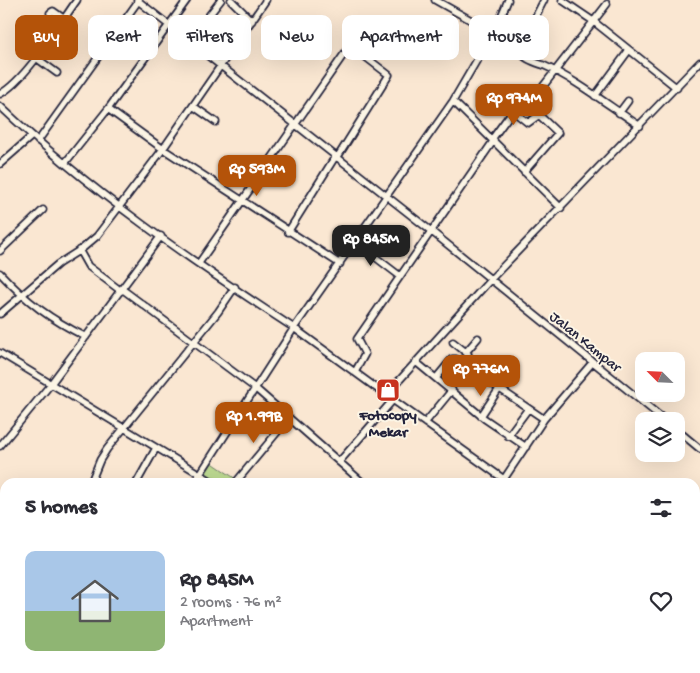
<!DOCTYPE html>
<html lang="en">
<head>
<meta charset="utf-8">
<style>
	:root { --surface:#fff; --page:#f7f7f7; --text:#2b2b33; --muted:#7c7c81; --line:#e1e1e2; --accent:#b45309 }
	body { margin:0; font-family:"Gochi Hand",sans-serif; background:var(--page); color:var(--text); height:100vh; display:flex; flex-direction:column; font-size:19px; white-space:nowrap }
	* { box-sizing:border-box; margin:0 }
	p { font-size:16px; color:var(--muted) }
	.icon { flex:none; width:28px; height:28px; fill:none; stroke:currentColor; stroke-width:2; stroke-linecap:round; stroke-linejoin:round }
	.map { position:relative; flex:1; overflow:hidden }
	.drawer { position:absolute; left:0px; top:478px; width:700px; height:196px; display:flex; flex-direction:column; background:var(--surface); border-radius:15px 15px 0 0; box-shadow:0 5px 20px #0002 }
	.drawer>* { flex:none }
	.banner { position:absolute; left:15px; top:15px; width:670px; height:45px; display:flex; gap:10px }
	.needle { width:32px; rotate:294deg }
	.tools { position:absolute; left:635px; top:352px; display:grid; gap:10px }
	.tools a { display:grid; place-items:center; width:50px; height:50px; border-radius:10px; background:var(--surface); box-shadow:0 5px 20px #0002; font-size:25px }
	.price { position:absolute; translate:-50% -42px; padding:0 11px; border-radius:10px; background:var(--accent); color:#fff; font-size:16px; line-height:32px; filter:drop-shadow(0 1px 2px #0008) }
	.price::after { content:''; position:absolute; left:50%; top:30px; width:15px; height:11px; margin-left:-8px; background:inherit; clip-path:polygon(0 0,100% 0,50% 100%) }
	.price.current { background:#222; color:#fff }
	ul { padding:0; list-style:none }
	li { display:flex; align-items:center; gap:15px; height:125px; padding:0 25px }
	li+li { border-top:1px solid var(--line) }
	li span { display:grid; place-items:center; flex:none; width:140px; height:100px; border-radius:10px; color:#555 }
	li>.icon { margin-inline-start:auto }
	span .icon { width:60px; height:60px; fill:#fffc; stroke-width:1 }
	li b { font-size:21px }
	h2 { display:flex; justify-content:space-between; align-items:center; height:60px; padding:0 25px; font-size:21px }
	.tag { padding:0 18px; border-radius:10px; background:var(--surface); box-shadow:0 5px 20px #0002; font-size:18px; line-height:45px }
	.tag.current { background:var(--accent); color:#fff }
	.map>svg:first-child { display:block }
	.green { fill:#bbd890; stroke:#6e7d66 }
	.lines { fill:none; stroke-linecap:round; stroke-linejoin:round }
	.minor-casing { stroke:#22223b; stroke-width:9 }
	.minor { stroke:#fcf5e5; stroke-width:5.5 }
	.labels { text-anchor:middle; stroke-width:4; stroke-linejoin:round; paint-order:stroke }
	.street-label { font-size:15px; fill:#22223b; stroke:#fcf5e5 }
	.poi-label { font-size:15px; font-weight:bold; fill:#22223b; stroke:#fcf5e5 }
</style>
</head>
<body>
<div class="map">
<svg width="700" height="673" viewBox="0 0 700 673">
	<rect width="100%" height="100%" fill="#fae7d2"/>
	<filter id="ink" filterUnits="userSpaceOnUse"><feTurbulence type="fractalNoise" baseFrequency=".02" numOctaves="2"/><feDisplacementMap in="SourceGraphic" scale="10" xChannelSelector="R" yChannelSelector="G"/><feConvolveMatrix kernelMatrix="1 2 1 2 8 2 1 2 1" color-interpolation-filters="sRGB"/></filter>
	<g filter="url(#ink)">
		<!-- green -->
		<path class="green" d="M211 462 236 479 234 482H214L202 475Z"/>
		<g class="lines">
			<!-- minor casing -->
			<g class="minor-casing">
				<path id="minor" d="M137 0 431 231 666 421
					M231 0 252 21
					M435 0 492 32
					M544 0 519 49C523 59 534 62 543 65 577 80 609 106 640 126
					M562 0 593 21 677 88
					M50 13 53 11 63 18
					M189 41 221 0
					M35 57 57 73
					M541 89 607 4
					M0 94C26 80 59 25 77 0
					M595 96 629 50
					M453 101 561 208
					M0 106C88 190 193 262 294 328L453 101 498 24 508 0
					M193 106 216 122
					M108 109 163 149 340 264
					M513 111 528 123 539 115 558 133 524 172
					M619 113 628 101
					M492 139 519 102
					M38 141 139 0
					M337 158 389 75 350 45
					M65 163 108 109 187 0
					M0 164 32 136
					M288 232 335 157
					M353 245 366 250 400 276
					M79 250 88 266 121 291
					M0 251 43 210
					M199 263 358 34
					M0 273C27 302 50 319 86 337
					M122 289 255 388 362 482
					M0 314 58 264 83 248 97 236 163 149 266 0
					M453 342 468 354 463 364
					M466 352 478 338
					M0 353 213 482
					M416 362 485 419 526 447
					M355 372 365 354 357 339 494 140
					M437 377 452 359H456L544 419
					M386 395 505 480
					M481 416 499 389
					M425 423 452 390
					M676 429 700 449
					M508 436 528 409
					M0 446 50 385 161 236
					M339 462 393 400
					M91 482 100 460 107 449 218 312 235 287
					M137 482 156 448
					M195 482 294 328 386 395 491 279 700 62
					M236 482 289 418
					M502 482 544 419 592 363
					M0 506 5 499
					M0 533 5 537
					M0 625 5 623
					M140 669 144 673
					M580 669 585 673
					M66 673 70 669"/>
			</g>
			<!-- minor -->
			<use href="#minor" class="minor"/>
		</g>
	</g>
	<!-- icons -->
	<defs>
		<g id="shop-square" transform="scale(1.25)"><rect x="-9" y="-9" width="18" height="18" rx="4" fill="#c8321e" stroke="#fcf5e5"/><path d="M-5-2.5h2.3a2.7 3.5 0 0 1 5.4 0H5L5.5 6h-11ZM-1.5-2.5h3a1.5 2.3 0 0 0-3 0Z" fill="#fff"/></g>
	</defs>
	<g fill-rule="evenodd">
		<use href="#shop-square" x="388" y="390"/>
	</g>
	<g class="labels">
		<!-- street labels -->
		<g class="street-label">
			<text transform="translate(586 341) rotate(39)" y="5">Jalan Kampar</text>
		</g>
		<!-- poi labels -->
		<g class="poi-label">
			<text x="388" y="419">Fotocopy<tspan x="388" dy="17">Mekar</tspan></text>
		</g>
	</g>
</svg>
<div class="tools">
<a><svg class="needle" viewBox="-14 -14 28 28"><path d="M0-13l5 13h-10z" fill="#e53935"/><path d="M0 13l5-13h-10z" fill="#7c7c81"/></svg></a>
<a><svg class="icon" aria-label="layers" viewBox="0 0 24 24"><path d="M12 4l9 5-9 5-9-5zM3 14l9 5 9-5"/></svg></a>
</div>
<b class="price" style="left:514px;top:126px">Rp 974M</b>
<b class="price" style="left:257px;top:197px">Rp 593M</b>
<b class="price current" style="left:371px;top:267px">Rp 845M</b>
<b class="price" style="left:481px;top:397px">Rp 776M</b>
<b class="price" style="left:254px;top:444px">Rp 1.99B</b>
<div class="banner">
<a class="tag current">Buy</a>
<a class="tag">Rent</a>
<a class="tag">Filters</a>
<a class="tag">New</a>
<a class="tag">Apartment</a>
<a class="tag">House</a>
</div>
<section class="drawer">
<h2>5 homes<svg class="icon" aria-label="filters" viewBox="0 0 24 24"><path d="M4 7h16M4 17h16"/><circle cx="9" cy="7" r="2"/><circle cx="15" cy="17" r="2"/></svg></h2>
<ul>
<li><span style="background:linear-gradient(#a9c7e8 60%,#8fb573 0)"><svg class="icon" aria-label="home" viewBox="0 0 24 24"><path d="M3 11l9-7 9 7M6 9v11h12V9"/></svg></span><div><b>Rp 845M</b><p>2 rooms · 76 m²</p><p>Apartment</p></div><svg class="icon" aria-label="heart" viewBox="0 0 24 24"><path d="M12 20l-8-8c-3-5 5-10 8-4 3-6 11-1 8 4z"/></svg></li>
</ul>
</section>
</div>
</body>
</html>
